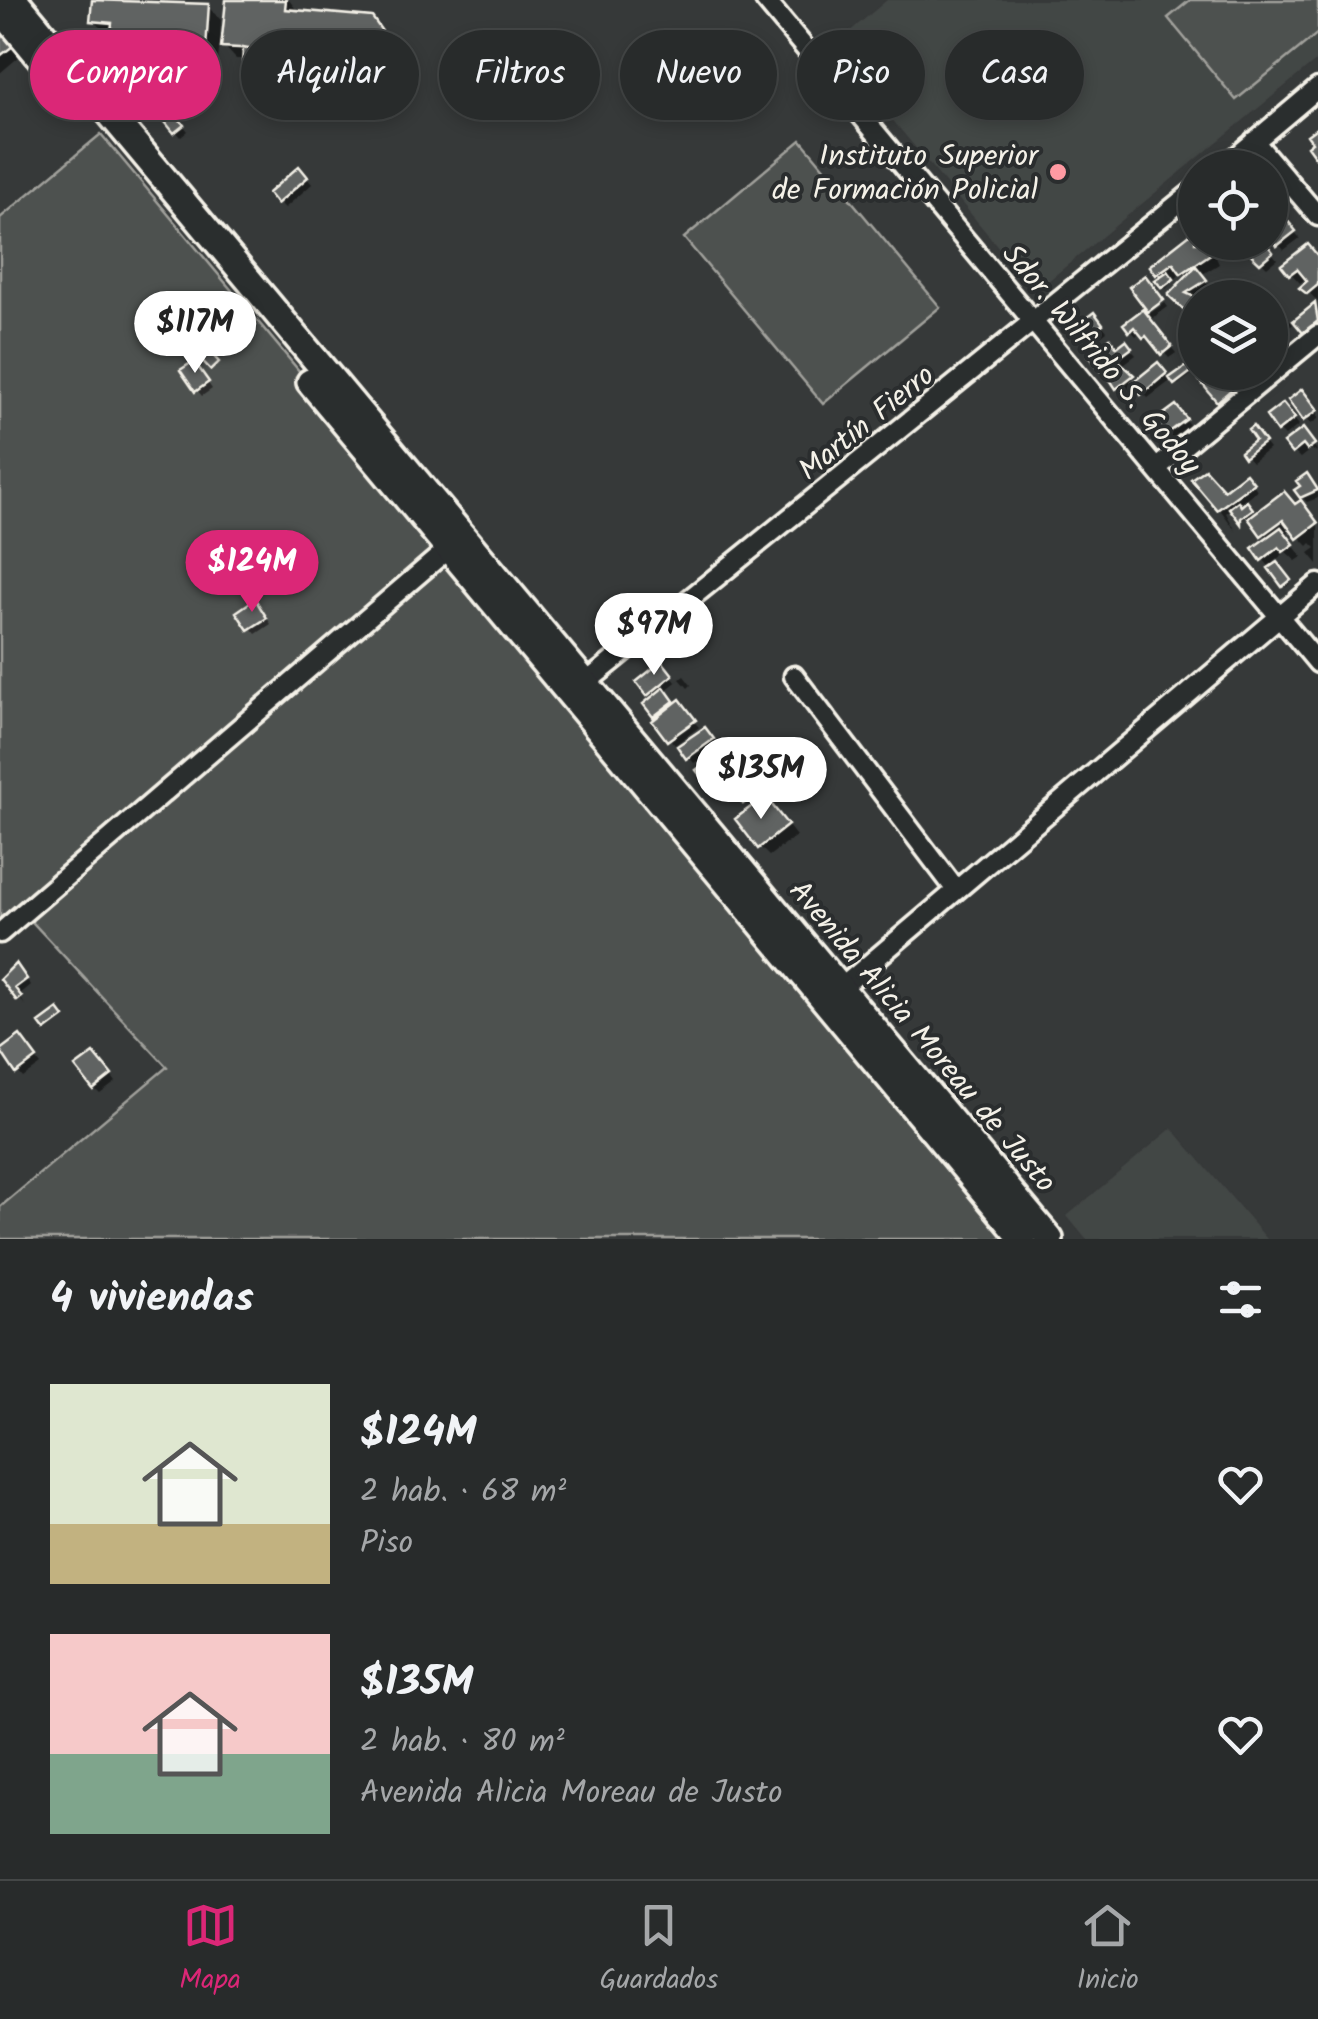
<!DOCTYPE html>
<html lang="es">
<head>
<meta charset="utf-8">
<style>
	:root { --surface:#282b2b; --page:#303333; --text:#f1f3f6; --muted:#a5a7a9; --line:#444747; --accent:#db2777 }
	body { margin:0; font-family:Kalam,sans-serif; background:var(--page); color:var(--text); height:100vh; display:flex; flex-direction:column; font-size:38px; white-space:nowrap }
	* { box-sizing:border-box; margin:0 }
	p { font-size:32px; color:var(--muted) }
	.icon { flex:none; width:55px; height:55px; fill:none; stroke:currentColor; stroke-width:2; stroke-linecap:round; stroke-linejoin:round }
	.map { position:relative; height:1239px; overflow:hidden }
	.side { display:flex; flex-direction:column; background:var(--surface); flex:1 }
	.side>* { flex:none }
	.hud { position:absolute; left:30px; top:30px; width:1260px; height:90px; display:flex; gap:20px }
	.controls { position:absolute; left:1178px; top:150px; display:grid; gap:20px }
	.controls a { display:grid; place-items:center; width:110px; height:110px; border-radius:50%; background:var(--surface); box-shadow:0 5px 15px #0003,0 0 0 2px var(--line); font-size:50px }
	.price { position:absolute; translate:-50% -85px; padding:0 22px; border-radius:35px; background:#fff; color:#222; font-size:32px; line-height:65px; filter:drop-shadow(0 2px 5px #0008) }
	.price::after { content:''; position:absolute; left:50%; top:60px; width:30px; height:22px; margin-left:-15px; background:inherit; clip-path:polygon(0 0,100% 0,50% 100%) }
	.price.current { background:var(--accent); color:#fff }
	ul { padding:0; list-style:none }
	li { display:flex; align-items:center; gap:30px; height:250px; padding:0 50px }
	li span { display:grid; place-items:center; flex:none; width:280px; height:200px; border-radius:0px; color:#555 }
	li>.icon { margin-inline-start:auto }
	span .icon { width:120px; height:120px; fill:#fffc; stroke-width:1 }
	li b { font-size:42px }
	h2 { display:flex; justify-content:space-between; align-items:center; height:120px; padding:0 50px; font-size:42px }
	.pill { padding:0 35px; border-radius:45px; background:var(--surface); box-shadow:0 5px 15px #0003,0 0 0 2px var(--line); font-size:35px; line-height:90px }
	.pill.current { background:var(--accent); color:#fff }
	.dock { display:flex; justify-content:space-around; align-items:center; height:140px; border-top:2px solid var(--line); background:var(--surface); font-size:28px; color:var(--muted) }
	.dock a { display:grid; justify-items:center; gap:5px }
	.dock .current { color:var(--accent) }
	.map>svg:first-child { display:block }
	.built { fill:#434645 }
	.green { fill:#4e514f; stroke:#a1a19c; stroke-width:2.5 }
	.shadow { fill:#0007 }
	.building { fill:#616362; stroke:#f4f1e8; stroke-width:2.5 }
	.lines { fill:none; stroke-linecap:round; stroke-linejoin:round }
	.minor-casing { stroke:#f4f1e8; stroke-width:25 }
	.secondary-casing { stroke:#f4f1e8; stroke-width:32 }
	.minor { stroke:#2a2d2e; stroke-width:18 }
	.secondary { stroke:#2a2d2e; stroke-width:25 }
	.poi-dot { fill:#ff9aa2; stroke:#2a2d2e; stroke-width:4 }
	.labels { text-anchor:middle; stroke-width:8; stroke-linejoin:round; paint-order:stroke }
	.poi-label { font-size:30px; fill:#f4f1e8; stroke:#2a2d2e; text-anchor:end }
	.street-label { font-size:30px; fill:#f4f1e8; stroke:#2a2d2e }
</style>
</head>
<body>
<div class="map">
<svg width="1318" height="1239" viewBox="0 0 1318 1239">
	<rect width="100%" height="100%" fill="#363939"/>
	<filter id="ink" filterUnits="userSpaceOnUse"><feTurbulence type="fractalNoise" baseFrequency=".01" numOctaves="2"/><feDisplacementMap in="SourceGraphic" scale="20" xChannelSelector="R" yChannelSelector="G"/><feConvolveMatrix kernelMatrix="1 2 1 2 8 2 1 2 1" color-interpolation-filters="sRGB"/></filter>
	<g filter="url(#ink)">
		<!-- built -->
		<path class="built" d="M887 0H1318V59L1042 286 1030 285 835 51V44Z
			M1172 1128 1267 1239H1086L1067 1216Z"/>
		<!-- green -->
		<path class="green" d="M1190 0H1318V33L1236 100 1168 18Z
			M101 134 1025 1239H0V1207L167 1067 21 910 0 927V218Z
			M801 140 940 307 823 404 684 238Z"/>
		<!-- shadow -->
		<path class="shadow" d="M95 0 208 7 221 20 220 36 225 37 228 0H289L298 12 371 19 396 49 392 88 376 86 374 102 355 100 350 95 295 92 282 79V61L254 60V73L246 72 245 59H236L220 42 218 60 126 54 113 41 114 34 106 33 93 20Z
			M0 32 20 56 0 73Z
			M134 66 188 131 181 137 176 131Z
			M299 169 312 184 285 208 271 194Z
			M1270 199 1282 217 1275 223 1279 229 1286 223 1300 238 1284 250 1270 235Z
			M1195 234V242H1209L1219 264 1201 275 1210 287 1194 297 1195 328 1188 319 1193 315 1173 296 1188 278 1182 272 1166 289 1152 266Z
			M1219 242H1228L1231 246 1226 250Z
			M1263 242 1277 259 1267 267 1245 246Z
			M1318 258V302L1304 287 1310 282 1307 277 1300 283 1284 266Z
			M1162 299 1146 310V316L1165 303 1168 307 1150 320 1176 353 1169 358 1153 340 1141 332 1136 336 1126 325Z
			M1315 306 1318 331 1310 337 1296 322 1287 329 1280 320 1285 315 1293 324Z
			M1099 321 1107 331 1090 344 1084 338Z
			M1270 322 1287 342 1277 350 1270 344Z
			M1126 344 1136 355 1121 366 1137 382 1158 365 1171 380 1185 369 1191 375 1178 385 1173 379 1148 398 1135 384 1123 393 1103 370Z
			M199 370 212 389 202 396 197 390Z
			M1220 377 1235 396 1224 405 1219 400Z
			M1307 398 1318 412V419L1311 424 1305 419Z
			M1288 412 1299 425 1285 436 1279 430Z
			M1181 414 1190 426 1171 440 1166 434Z
			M1258 435 1269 449 1252 462 1243 452 1259 441Z
			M1308 437 1318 452 1310 450 1300 458 1294 452Z
			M1307 476 1318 489V498L1307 502 1301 496Z
			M1252 482 1257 490 1237 505 1241 509 1247 505 1256 516 1301 503 1318 522V564L1309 553 1316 548 1311 543 1308 546 1292 529 1285 534 1302 557 1296 561 1286 552 1273 562 1291 583 1286 587 1263 559 1268 539 1249 515 1242 520 1232 508 1226 513 1236 531 1219 508 1224 493Z
			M260 608 271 624 256 634 239 613Z
			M667 670 676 682 684 676 691 685 688 688 680 679 665 691 699 727 675 745 655 721 658 719 646 704 654 699 640 683Z
			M711 735 749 778 742 783 755 798 747 804 728 784 710 752 694 763 680 747Z
			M774 808 796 836 769 856 760 847Z
			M15 967 31 985 19 995 25 1005 2 977Z
			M20 1038 41 1065 23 1078 1 1052Z
			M100 1061 116 1082 100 1094 95 1089Z"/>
		<!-- building -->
		<path class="building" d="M92 0 209 4 206 49 110 42 112 23 90 21Z
			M226 0H286L285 9 372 17 384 34 380 76 364 75 362 90 340 88V83L280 80 281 59 275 58V50L221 47Z
			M0 30 13 46 0 56Z
			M243 47 254 49 252 72 242 71Z
			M129 57 184 125 174 133 119 65Z
			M1318 127V155L1315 157 1307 146 1312 142 1307 135Z
			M299 166 308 177 277 204 268 193Z
			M1287 220 1296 231 1277 246 1270 233Z
			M1195 230V242H1210L1207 247 1212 253 1181 274 1173 263 1156 275 1149 266Z
			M1246 242H1265L1273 252 1260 263 1242 246Z
			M1308 244 1318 256V285L1307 294 1299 288 1307 281 1297 269 1289 275 1281 265Z
			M1196 266 1207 280 1186 293 1197 298 1186 312 1168 295Z
			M1168 271 1174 279 1162 288 1155 280Z
			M1145 275 1164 300 1148 312 1129 287Z
			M1315 303 1318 321 1303 333 1293 321Z
			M1143 309 1172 346 1161 355 1146 336 1143 338 1134 327 1129 332 1123 324Z
			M1094 312 1103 324 1082 340 1073 328Z
			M1270 320 1283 335 1270 346Z
			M1110 338 1117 347 1126 340 1132 348 1101 371 1088 355Z
			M205 347 219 362 211 370 197 355Z
			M194 361 209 382 195 392 180 370Z
			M1119 361 1134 375 1116 389 1105 372Z
			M1158 362 1167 373 1141 395 1132 383Z
			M1186 366 1191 372 1174 385 1169 378Z
			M1208 372H1218L1232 389 1217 402 1199 380Z
			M1302 389 1318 410 1303 421 1288 400Z
			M1283 403 1295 418 1277 432 1266 416Z
			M1176 405 1187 419 1164 436 1153 422Z
			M1253 426 1265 442 1244 458 1240 452 1255 440 1248 430Z
			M1303 428 1315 444 1307 450 1303 445 1292 454 1283 443Z
			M1205 469 1224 490 1246 473 1254 483 1217 510 1191 479Z
			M1307 473 1318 490 1300 498 1294 490 1300 486 1296 481Z
			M1284 491 1295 504 1301 500 1318 523 1297 539 1283 520 1261 536 1248 518Z
			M1238 501 1241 506 1247 501 1253 509 1241 518V524L1229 508Z
			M1281 527 1294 544 1283 552 1279 547 1261 561 1252 548Z
			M1277 562 1291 580 1282 587 1268 568Z
			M255 599 267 618 248 630 236 612Z
			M662 661 673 675 647 696 636 682Z
			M664 687 674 701 653 717 643 704Z
			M680 699 696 720 667 741 652 721Z
			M705 727 714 739 686 759 677 746Z
			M724 743 736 758 720 770 709 754Z
			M736 760 745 771 726 786 717 774Z
			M705 763 720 783 711 790 696 770Z
			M746 783 755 795 743 804 734 792Z
			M765 796 788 825 758 849 735 819Z
			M16 963 27 979 15 988 22 997 17 1001 0 979Z
			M58 1009 64 1017 45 1031 39 1023Z
			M20 1035 37 1058 16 1074 0 1050Z
			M94 1053 112 1075 93 1090 75 1067Z"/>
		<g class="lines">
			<!-- minor casing -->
			<g class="minor-casing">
				<path id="minor" d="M765 0 1318 663
					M1254 141 1318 216
					M1223 168 1318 88
					M1157 468 1318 335
					M794 676 956 890
					M577 690 1195 190
					M0 933 449 548
					M834 994 1318 584"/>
			</g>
			<!-- secondary casing -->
			<g class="secondary-casing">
				<path id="secondary" d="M15 0 1050 1239
					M0 9 67 90
					M310 382 1023 1239"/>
			</g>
			<!-- minor -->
			<use href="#minor" class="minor"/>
			<!-- secondary -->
			<use href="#secondary" class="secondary"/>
		</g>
	</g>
	<!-- markers -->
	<circle class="poi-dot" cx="1058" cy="172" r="10"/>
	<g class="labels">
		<!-- poi labels -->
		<g class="poi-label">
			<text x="1038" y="165">Instituto Superior<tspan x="1038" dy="34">de Formación Policial</tspan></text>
		</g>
		<!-- street labels -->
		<g class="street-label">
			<text transform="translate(1102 359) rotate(50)" y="10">Sdor. Wilfrido S. Godoy</text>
			<text transform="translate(866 422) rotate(-39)" y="10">Martín Fierro</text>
			<text transform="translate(923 1036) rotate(50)" y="10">Avenida Alicia Moreau de Justo</text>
		</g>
	</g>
</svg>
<div class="controls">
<a><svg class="icon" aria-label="locate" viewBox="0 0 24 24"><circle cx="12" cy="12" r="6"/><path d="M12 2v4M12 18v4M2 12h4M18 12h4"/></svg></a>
<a><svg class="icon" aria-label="layers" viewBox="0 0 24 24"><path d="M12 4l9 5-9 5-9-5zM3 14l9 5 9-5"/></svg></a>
</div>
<b class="price" style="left:195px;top:376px">$117M</b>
<b class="price current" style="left:252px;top:615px">$124M</b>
<b class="price" style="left:654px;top:678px">$97M</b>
<b class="price" style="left:761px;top:822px">$135M</b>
<div class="hud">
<a class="pill current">Comprar</a>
<a class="pill">Alquilar</a>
<a class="pill">Filtros</a>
<a class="pill">Nuevo</a>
<a class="pill">Piso</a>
<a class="pill">Casa</a>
</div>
</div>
<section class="side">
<h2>4 viviendas<svg class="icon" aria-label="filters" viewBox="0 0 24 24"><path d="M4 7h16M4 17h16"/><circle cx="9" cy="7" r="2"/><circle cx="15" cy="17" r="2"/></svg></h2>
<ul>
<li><span style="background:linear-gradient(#dfe7d0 70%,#c2b280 0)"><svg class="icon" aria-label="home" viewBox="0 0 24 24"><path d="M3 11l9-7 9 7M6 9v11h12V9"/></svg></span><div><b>$124M</b><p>2 hab. · 68 m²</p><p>Piso</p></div><svg class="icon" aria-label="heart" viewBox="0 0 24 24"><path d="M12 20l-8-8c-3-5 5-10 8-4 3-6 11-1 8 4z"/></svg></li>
<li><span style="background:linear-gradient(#f6c9c9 60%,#7fa58c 0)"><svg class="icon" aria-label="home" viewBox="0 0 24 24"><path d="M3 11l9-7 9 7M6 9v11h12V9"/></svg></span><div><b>$135M</b><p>2 hab. · 80 m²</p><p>Avenida Alicia Moreau de Justo</p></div><svg class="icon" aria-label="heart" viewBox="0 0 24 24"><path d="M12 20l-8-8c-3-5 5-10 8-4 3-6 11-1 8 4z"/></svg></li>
</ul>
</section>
<nav class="dock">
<a class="current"><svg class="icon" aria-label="map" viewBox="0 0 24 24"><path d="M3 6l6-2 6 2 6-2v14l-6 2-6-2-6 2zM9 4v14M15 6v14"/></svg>Mapa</a>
<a><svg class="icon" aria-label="saved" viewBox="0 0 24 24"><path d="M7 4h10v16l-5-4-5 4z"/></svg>Guardados</a>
<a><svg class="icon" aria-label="home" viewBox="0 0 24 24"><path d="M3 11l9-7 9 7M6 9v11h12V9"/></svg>Inicio</a>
</nav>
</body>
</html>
